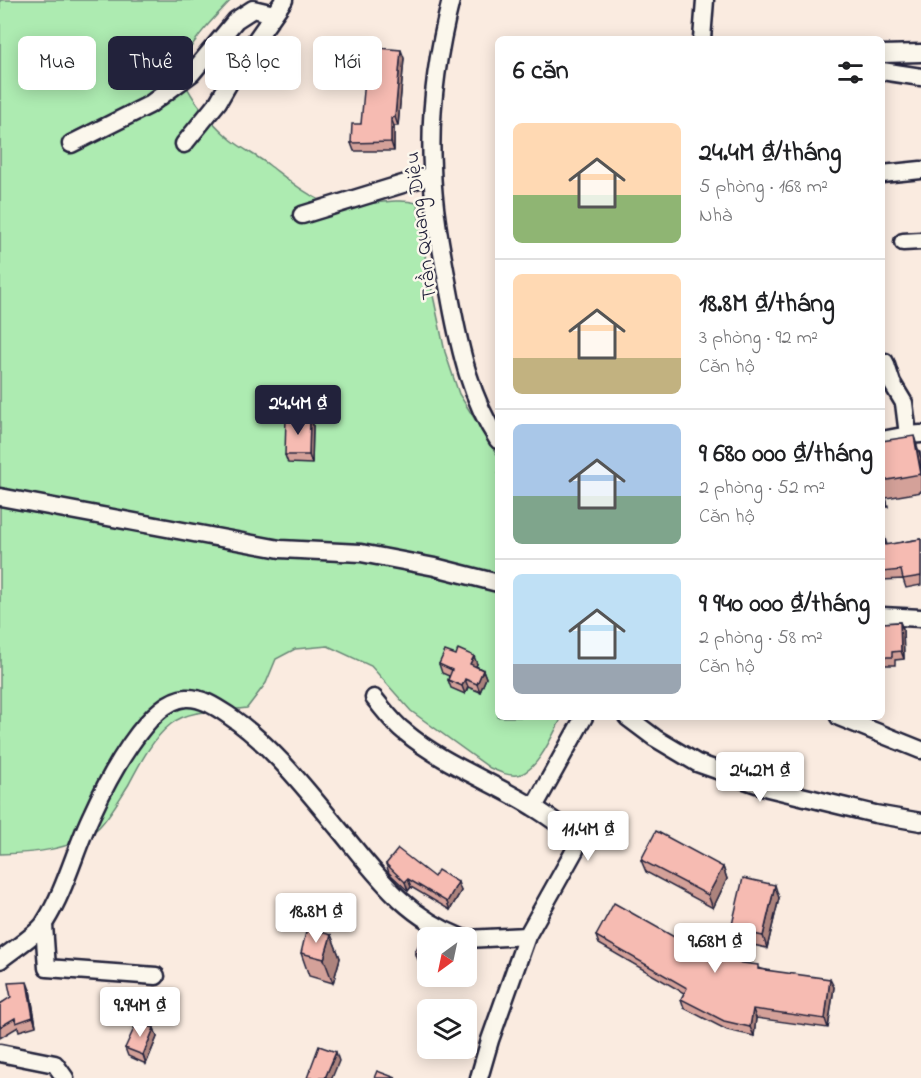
<!DOCTYPE html>
<html lang="vi">
<head>
<meta charset="utf-8">
<style>
	:root { --surface:#fff; --page:#f6f6f6; --text:#202124; --muted:#757577; --line:#e0e0e0; --accent:#22223b }
	body { margin:0; font-family:"Indie Flower",sans-serif; background:var(--page); color:var(--text); height:100vh; display:flex; flex-direction:column; font-size:22px; white-space:nowrap }
	* { box-sizing:border-box; margin:0 }
	p { font-size:20px; color:var(--muted) }
	.icon { flex:none; width:33px; height:33px; fill:none; stroke:currentColor; stroke-width:2; stroke-linecap:round; stroke-linejoin:round }
	.map { position:relative; flex:1; overflow:hidden }
	.sheet { position:absolute; left:495px; top:36px; width:390px; height:684px; display:flex; flex-direction:column; background:var(--surface); border-radius:9px; box-shadow:0 3px 15px #0003 }
	.sheet>* { flex:none }
	.top-card { position:absolute; left:18px; top:36px; width:387px; height:54px; display:flex; gap:12px }
	.needle { width:39px; rotate:213deg }
	.controls { position:absolute; left:417px; top:927px; display:grid; gap:12px }
	.controls a { display:grid; place-items:center; width:60px; height:60px; border-radius:9px; background:var(--surface); box-shadow:0 3px 15px #0003; font-size:30px }
	.price { position:absolute; translate:-50% -51px; padding:0 14px; border-radius:6px; background:#fff; color:#222; font-size:20px; line-height:39px; filter:drop-shadow(0 2px 3px #0008) }
	.price::after { content:''; position:absolute; left:50%; top:36px; width:18px; height:14px; margin-left:-9px; background:inherit; clip-path:polygon(0 0,100% 0,50% 100%) }
	.price.active { background:var(--accent); color:#fff }
	ul { padding:0; list-style:none }
	li { display:flex; align-items:center; gap:18px; height:150px; padding:0 18px }
	li+li { border-top:2px solid var(--line) }
	li span { display:grid; place-items:center; flex:none; width:168px; height:120px; border-radius:9px; color:#555 }
	li>.icon { margin-inline-start:auto }
	span .icon { width:72px; height:72px; fill:#fffc; stroke-width:1 }
	li b { font-size:26px }
	h2 { display:flex; justify-content:space-between; align-items:center; height:72px; padding:0 18px; font-size:26px }
	.chip { padding:0 21px; border-radius:9px; background:var(--surface); box-shadow:0 3px 15px #0003; font-size:21px; line-height:54px }
	.chip.active { background:var(--accent); color:#fff }
	.map>svg:first-child { display:block }
	.green { fill:#adebb1; stroke:#688676; stroke-width:1.5 }
	.lines { fill:none; stroke-linecap:round; stroke-linejoin:round }
	.minor-casing { stroke:#22223b; stroke-width:21 }
	.minor { stroke:#fbf7ec; stroke-width:16 }
	.wall { fill:#d4a199; stroke:#22223b; stroke-width:1.5 }
	.shaded-wall { fill:#ac837d; stroke:#22223b; stroke-width:1.5 }
	.building { fill:#f6bbb2; stroke:#22223b; stroke-width:1.5 }
	.labels { text-anchor:middle; stroke-width:5; stroke-linejoin:round; paint-order:stroke }
	.street-label { font-size:21px; fill:#22223b; stroke:#fbf7ec }
</style>
</head>
<body>
<div class="map">
<svg width="921" height="1078" viewBox="0 0 921 1078">
	<rect width="100%" height="100%" fill="#faebe0"/>
	<filter id="ink" filterUnits="userSpaceOnUse"><feTurbulence type="fractalNoise" baseFrequency=".0167" numOctaves="2"/><feDisplacementMap in="SourceGraphic" scale="12" xChannelSelector="R" yChannelSelector="G"/><feConvolveMatrix kernelMatrix="1 2 1 2 8 2 1 2 1" color-interpolation-filters="sRGB"/></filter>
	<g filter="url(#ink)">
		<!-- green -->
		<path class="green" d="M0 0H231C215 17 188 43 183 66 178 87 213 124 228 137 240 148 256 155 269 165 285 177 312 200 331 204 359 210 390 196 417 203L427 267 445 352 459 394 498 456V717H562C553 734 537 773 517 775 508 776 499 772 490 768L411 711 371 666 328 646 295 649 276 659 266 683 247 708C223 712 191 708 171 724 153 738 140 763 129 784 120 798 109 818 97 829 72 851 31 853 0 854Z"/>
		<g class="lines">
			<!-- minor casing -->
			<g class="minor-casing">
				<path id="minor" d="M451 0C437 55 429 110 432 167 433 212 443 258 451 302 460 350 471 399 498 440
					M702 39 705 0
					M882 54 921 53
					M882 71 921 77
					M71 144 149 105 192 73 236 20 253 9 274 14
					M184 144 218 102 244 57 284 0
					M882 174 921 170
					M302 215 432 175
					M903 242 921 241
					M885 362 892 383 904 403 908 435
					M882 440 908 435 921 434
					M0 497 280 549 361 553 435 567 498 583
					M882 616 921 618
					M374 698C384 710 393 723 405 732 443 764 491 781 533 807 547 815 561 826 575 836V850L527 936 490 1040 479 1078
					M627 717 655 738 697 763 768 788 875 814 921 822
					M839 717 921 750
					M534 807 584 717
					M44 925 47 968 156 976
					M466 939 527 936
					M0 960C11 951 39 933 45 922 66 889 75 849 92 814 106 783 148 700 186 698 201 697 216 707 228 715 271 744 305 788 338 828 377 875 403 915 462 938
					M0 1053 55 1064 65 1078"/>
			</g>
			<!-- minor -->
			<use href="#minor" class="minor"/>
		</g>
		<!-- wall -->
		<path class="wall" d="M404 58 398 126H394V151H354L351 143 361 124Z
			M310 417 313 425 312 464 288 463 285 455Z
			M882 441 920 452 921 458V492L886 498 888 507 882 508Z
			M882 535H884L887 545 921 539V585L906 588 903 579 882 580Z
			M900 622 903 630 904 659 895 660V665H882V623Z
			M439 664H477L476 666 483 670 486 678 480 692 468 687 465 694 451 688 448 680 449 676 442 673Z
			M641 860 723 867 727 879 713 908 646 872Z
			M386 864 434 877 461 891 450 910 411 887 408 891 389 873Z
			M779 898 767 948 735 941 731 929Z
			M331 935 340 958 333 983 309 976 301 953Z
			M596 936 706 955 834 987 828 1028 756 1018 754 1036 727 1030 684 1008 681 999 684 993 599 944Z
			M428 938V964L418 960 415 952Z
			M30 990 36 1026 19 1031 18 1027 0 1038V1004Z
			M154 1028 157 1037 146 1064 128 1056 125 1048Z"/>
		<!-- shaded-wall -->
		<path class="shaded-wall" d="M401 50 404 58 398 126 395 117Z
			M391 118 394 126V151L391 142Z
			M310 417 313 425 312 464 309 455Z
			M914 436 921 458V472Z
			M882 487 886 498 888 507 882 491Z
			M900 622 903 630 904 659 901 651Z
			M474 656 477 664 473 672 470 664Z
			M483 670 486 678 480 692 477 684Z
			M465 679 468 687 465 694 462 686Z
			M723 867 727 879 713 908 708 895Z
			M408 879 411 887 408 891 405 882Z
			M458 882 461 891 450 910 447 902Z
			M775 885 779 898 767 948 763 936Z
			M331 935 340 958 333 983 324 959Z
			M830 979 834 987 828 1028 825 1019Z
			M27 982 30 990 36 1026 33 1017Z
			M753 1009 756 1018 754 1036 750 1027Z
			M154 1028 157 1037 146 1064 143 1055Z
			M336 1052 339 1061 332 1078H325Z"/>
		<!-- building -->
		<path class="building" d="M368 47 401 50 395 117 391 118V142L351 143 352 124H361Z
			M286 417H310L309 455H285Z
			M914 436 921 474 882 481V441Z
			M882 535H884L885 545 921 539V576L903 579 901 570 882 572Z
			M900 622 901 651 892 652V657H882V623Z
			M458 649 474 656 470 664 483 670 477 684 465 679 462 686 448 680 452 670 439 664 445 651 456 655Z
			M656 831 723 867 708 895 641 860Z
			M398 849 434 877 438 870 458 882 447 902 408 879 405 882 386 864Z
			M743 878 775 885 763 936 731 929Z
			M614 903 706 955 711 948 735 962 758 965V969L830 979 825 1019 753 1009 750 1027 724 1021 681 999 687 988 596 936Z
			M307 928 331 935 324 959 301 953Z
			M423 936 428 938V957L415 952Z
			M27 982 33 1017 16 1023 15 1018 0 1027V1004L11 997 8 983Z
			M137 1022 154 1028 143 1055 125 1048Z
			M319 1046 336 1052 325 1078H307Z
			M377 1071 396 1078H374Z"/>
	</g>
	<g class="labels">
		<!-- street labels -->
		<g class="street-label">
			<text transform="translate(420 226) rotate(-97)" y="7">Trần Quang Diệu</text>
		</g>
	</g>
</svg>
<div class="controls">
<a><svg class="needle" viewBox="-14 -14 28 28"><path d="M0-13l5 13h-10z" fill="#e53935"/><path d="M0 13l5-13h-10z" fill="#757577"/></svg></a>
<a><svg class="icon" aria-label="layers" viewBox="0 0 24 24"><path d="M12 4l9 5-9 5-9-5zM3 14l9 5 9-5"/></svg></a>
</div>
<b class="price active" style="left:298px;top:436px">24.4M ₫</b>
<b class="price" style="left:760px;top:803px">24.2M ₫</b>
<b class="price" style="left:588px;top:862px">11.4M ₫</b>
<b class="price" style="left:316px;top:944px">18.8M ₫</b>
<b class="price" style="left:715px;top:974px">9.68M ₫</b>
<b class="price" style="left:140px;top:1038px">9.94M ₫</b>
<div class="top-card">
<a class="chip">Mua</a>
<a class="chip active">Thuê</a>
<a class="chip">Bộ lọc</a>
<a class="chip">Mới</a>
</div>
<section class="sheet">
<h2>6 căn<svg class="icon" aria-label="filters" viewBox="0 0 24 24"><path d="M4 7h16M4 17h16"/><circle cx="9" cy="7" r="2"/><circle cx="15" cy="17" r="2"/></svg></h2>
<ul>
<li><span style="background:linear-gradient(#ffd9b3 60%,#8fb573 0)"><svg class="icon" aria-label="home" viewBox="0 0 24 24"><path d="M3 11l9-7 9 7M6 9v11h12V9"/></svg></span><div><b>24.4M ₫/tháng</b><p>5 phòng · 168 m²</p><p>Nhà</p></div></li>
<li><span style="background:linear-gradient(#ffd9b3 70%,#c2b280 0)"><svg class="icon" aria-label="home" viewBox="0 0 24 24"><path d="M3 11l9-7 9 7M6 9v11h12V9"/></svg></span><div><b>18.8M ₫/tháng</b><p>3 phòng · 92 m²</p><p>Căn hộ</p></div></li>
<li><span style="background:linear-gradient(#a9c7e8 60%,#7fa58c 0)"><svg class="icon" aria-label="home" viewBox="0 0 24 24"><path d="M3 11l9-7 9 7M6 9v11h12V9"/></svg></span><div><b>9 680 000 ₫/tháng</b><p>2 phòng · 52 m²</p><p>Căn hộ</p></div></li>
<li><span style="background:linear-gradient(#bfe0f5 75%,#9aa5b1 0)"><svg class="icon" aria-label="home" viewBox="0 0 24 24"><path d="M3 11l9-7 9 7M6 9v11h12V9"/></svg></span><div><b>9 940 000 ₫/tháng</b><p>2 phòng · 58 m²</p><p>Căn hộ</p></div></li>
</ul>
</section>
</div>
</body>
</html>
